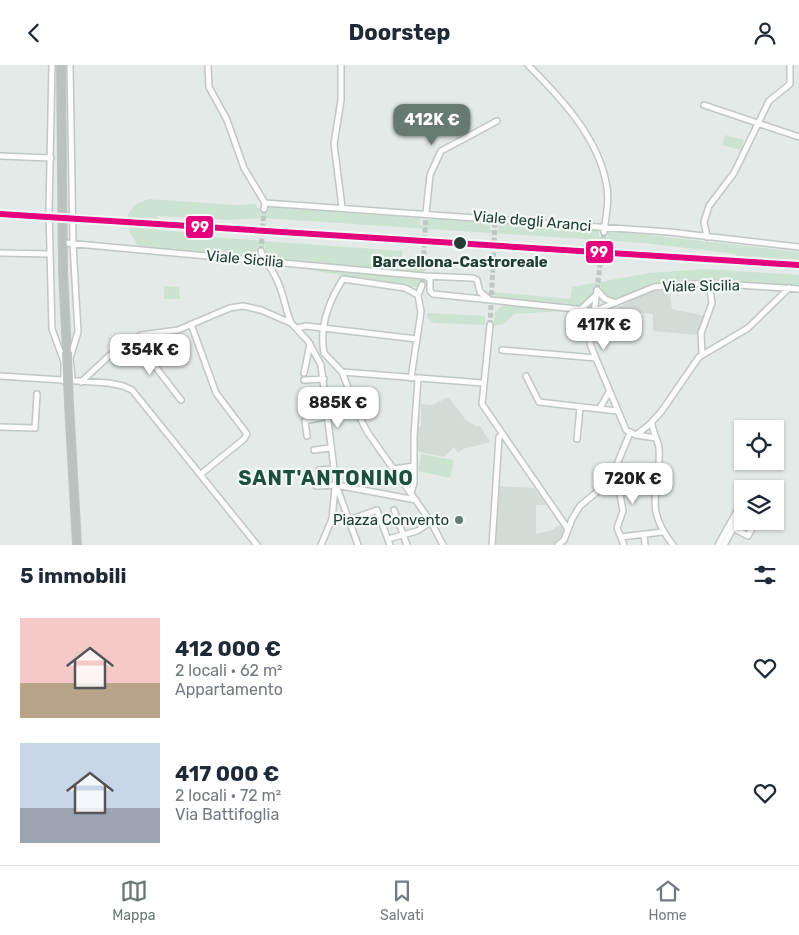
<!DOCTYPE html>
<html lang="it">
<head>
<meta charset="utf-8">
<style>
	:root { --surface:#fff; --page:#f6f6f7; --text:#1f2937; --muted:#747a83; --line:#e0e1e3; --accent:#667a72 }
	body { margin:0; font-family:Rubik,sans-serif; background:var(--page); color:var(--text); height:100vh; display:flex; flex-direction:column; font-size:19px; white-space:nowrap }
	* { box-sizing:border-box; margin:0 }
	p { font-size:16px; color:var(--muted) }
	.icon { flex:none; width:28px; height:28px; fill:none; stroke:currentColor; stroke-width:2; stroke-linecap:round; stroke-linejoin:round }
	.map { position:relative; height:480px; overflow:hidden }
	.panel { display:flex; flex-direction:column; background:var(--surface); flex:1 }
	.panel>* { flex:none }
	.tools { position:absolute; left:734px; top:355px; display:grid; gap:10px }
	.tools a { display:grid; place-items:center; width:50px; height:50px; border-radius:0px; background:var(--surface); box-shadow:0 1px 4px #0004; font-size:25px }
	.price { position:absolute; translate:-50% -42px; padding:0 11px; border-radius:10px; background:#fff; color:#222; font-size:16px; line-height:32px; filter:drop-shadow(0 1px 2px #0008) }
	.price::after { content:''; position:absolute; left:50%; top:30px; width:15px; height:11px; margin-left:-8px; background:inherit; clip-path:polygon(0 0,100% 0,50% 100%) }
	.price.active { background:var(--accent); color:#fff }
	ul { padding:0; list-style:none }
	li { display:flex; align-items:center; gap:15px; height:125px; padding:0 20px }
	li span { display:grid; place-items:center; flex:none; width:140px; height:100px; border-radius:0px; color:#555 }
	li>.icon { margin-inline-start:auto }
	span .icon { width:60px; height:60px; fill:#fffc; stroke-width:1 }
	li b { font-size:21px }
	h2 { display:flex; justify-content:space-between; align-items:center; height:60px; padding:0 20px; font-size:21px }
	header { display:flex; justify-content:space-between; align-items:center; height:65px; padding:0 20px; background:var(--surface); font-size:22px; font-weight:700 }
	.tab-bar { display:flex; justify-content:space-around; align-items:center; height:70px; border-top:1px solid var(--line); background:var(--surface); font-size:14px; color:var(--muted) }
	.tab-bar a { display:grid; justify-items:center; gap:2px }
	.tab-bar .active { color:var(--accent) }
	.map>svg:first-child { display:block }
	.built { fill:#d2dbd6 }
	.green { fill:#cde3d2 }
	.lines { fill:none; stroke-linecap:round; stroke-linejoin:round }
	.minor-tunnel { stroke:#bdc7c3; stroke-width:5; stroke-dasharray:5 2.5; stroke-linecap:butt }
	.minor-casing { stroke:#c1c7c4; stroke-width:8 }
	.highway-casing { stroke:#bdc6c2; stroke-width:10 }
	.minor { stroke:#fbfcfb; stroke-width:5 }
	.highway { stroke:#bac2c0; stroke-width:8 }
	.highway-bridge-casing { stroke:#bdc6c2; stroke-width:10; stroke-linecap:butt }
	.highway-bridge { stroke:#bac2c0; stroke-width:8 }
	.rail-1-casing { stroke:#f2f8f5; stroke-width:10 }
	.rail-1 { stroke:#e5007d; stroke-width:6 }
	.stop-dot { fill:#223d33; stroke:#f2f8f5; stroke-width:2 }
	.poi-dot { fill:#667a72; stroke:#f2f8f5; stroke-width:2 }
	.labels { text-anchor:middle; stroke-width:4.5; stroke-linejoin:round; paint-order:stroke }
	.street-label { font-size:15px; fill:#223d33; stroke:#f2f8f5 }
	.stop-label { font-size:15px; font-weight:bold; fill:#223d33; stroke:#f2f8f5 }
	.poi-label { font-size:15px; fill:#223d33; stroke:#f2f8f5; text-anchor:end }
	.district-label { font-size:20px; font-weight:bold; letter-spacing:1px; fill:#1e4f3e; stroke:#f2f8f5 }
	.line-badge { stroke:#f2f8f5; stroke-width:2 }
	.badge-label { font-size:14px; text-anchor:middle; font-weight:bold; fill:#fff }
</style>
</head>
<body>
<header><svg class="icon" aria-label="back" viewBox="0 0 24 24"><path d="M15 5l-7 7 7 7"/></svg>Doorstep<svg class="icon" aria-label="person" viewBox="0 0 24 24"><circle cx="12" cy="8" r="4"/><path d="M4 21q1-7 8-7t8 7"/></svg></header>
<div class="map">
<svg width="799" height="480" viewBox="0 0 799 480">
	<rect width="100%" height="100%" fill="#e4eae7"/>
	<!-- built -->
	<path class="built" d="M669 225 672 244 705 251 698 270 653 266V249L614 245 647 227Z
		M448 332 466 355 477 362 480 361 490 377 463 384 458 388 454 382 444 392 415 386 416 362H421V339L433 340Z
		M499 421 534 423 546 440H536V469L552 465 560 460 564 464 559 475 552 480H496Z"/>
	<!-- green -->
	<path class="green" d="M725 70 744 75 741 85 722 80Z
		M149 134 236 140 256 139 257 143H260V149H267L268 144 271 142 420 153V160L428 161V154L433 153 490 157V165H498L499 159 502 158 599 165V172H607L608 166H613L799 187V195L737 192 736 189 644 178 262 153 230 155 158 151 157 154 138 153V160L157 162V165L211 169V172L402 186V198L424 199V208L270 193 265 187V181L258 180 256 188 252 191 139 182C124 162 120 142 149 134Z
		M292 200 425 214V217L418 216 419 221 414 222 292 202Z
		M707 204 799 210V220L708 215 652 219 613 235 604 229 600 220 594 221 593 231 580 241 499 232 483 226 570 234 572 222 650 208Z
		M164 221 179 222 180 234H164Z
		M507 240 562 246 514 249 504 259 493 261 495 247 502 241Z
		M427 248 485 251V260L434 258 428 254Z
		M421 389 454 395 450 413 418 406Z"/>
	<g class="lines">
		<!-- minor-tunnel -->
		<path class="minor-tunnel" d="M261 186 264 144
			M422 220 426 148
			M597 225 604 167
			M490 260 495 158"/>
		<!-- minor casing -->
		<g class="minor-casing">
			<path id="minor" d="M52 0 49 145 52 264 64 297V316
				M70 0 73 179 78 267 70 293 72 311 70 316
				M208 0 209 22 227 55 244 103 265 138 264 144
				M341 0V35L334 79 342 142
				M528 0C560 32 597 71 606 117 610 133 606 150 604 167
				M704 40 799 72
				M0 91 51 93
				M265 138 669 167 799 182
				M426 148 430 110 441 86 497 56
				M707 172 704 157 709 141 734 108 769 36 790 19V0
				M66 178 424 211 473 213 477 215 480 227 489 234
				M261 186C263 196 271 202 275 211 283 225 285 243 291 258
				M0 188 50 189
				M425 211 430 214V226L433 229 595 246 654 222 709 218 799 224
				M597 225 590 279 626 365 636 370 656 373
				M597 225 605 234 616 238
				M418 230 422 220
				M580 245 596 230
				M581 246 589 252 592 260
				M191 259 216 328 247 369 244 374 201 409
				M490 260 482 339 568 464
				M297 263 306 261 417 274
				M134 274 181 335
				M502 285 596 293
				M702 289 701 268 712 238 709 218
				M342 307 483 318
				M304 308 310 279
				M0 311 109 318 123 321 132 325 257 480
				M526 311 539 337 617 346
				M411 313 421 247 418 230 405 223 343 214C329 236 319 262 324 288L342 307 359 351 368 368 431 457 443 480
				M304 315 324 314
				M81 317 110 290 141 270 178 265 230 243 243 241 261 245 291 258 308 276 321 300 336 420 358 480
				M600 343 609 327
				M652 357C652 367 658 374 659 383 662 426 641 439 673 480
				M0 362 35 363 37 329
				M636 370 649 360 661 347 699 292 748 263 789 223
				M307 371 305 356 327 351
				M577 374 580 342
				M314 385 330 383
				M394 404 414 401
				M319 412V405L333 404
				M609 418 619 424 623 446 617 463 624 480
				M316 421 336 420 416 435
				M750 424 751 422 754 424
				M411 428 414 418V371L418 314
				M394 445 407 480
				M349 455 377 445 390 480
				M733 463 748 471 756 456
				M644 469 645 480
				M621 472 662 467
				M388 474 417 466 431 457
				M321 480 332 454 335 423
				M492 480 499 372 502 370
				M558 480 564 475 572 454 580 441 610 416 630 368
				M718 480 742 437
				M724 480 742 447"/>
		</g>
		<!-- highway casing -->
		<g class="highway-casing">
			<path id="highway" d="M61 0 63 206 67 287
				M69 339 77 480"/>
		</g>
		<!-- minor -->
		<use href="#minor" class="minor"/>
		<!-- highway -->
		<use href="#highway" class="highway"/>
		<!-- highway-bridge casing -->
		<g class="highway-bridge-casing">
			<path id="highway-bridge" d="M67 287 69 339"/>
		</g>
		<!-- highway-bridge -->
		<use href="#highway-bridge" class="highway-bridge"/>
		<!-- rail-1 casing -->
		<g class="rail-1-casing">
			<path id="rail-1" d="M0 149 799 200"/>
		</g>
		<!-- rail-1 -->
		<use href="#rail-1" class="rail-1"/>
	</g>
	<!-- markers -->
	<circle class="stop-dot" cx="460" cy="178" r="7"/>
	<circle class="poi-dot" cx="459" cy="455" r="5"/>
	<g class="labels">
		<!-- street labels -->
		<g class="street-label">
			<text transform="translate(532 156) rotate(5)" y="5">Viale degli Aranci</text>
			<text transform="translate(245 194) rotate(5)" y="5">Viale Sicilia</text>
			<text transform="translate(701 221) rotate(-1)" y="5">Viale Sicilia</text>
		</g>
		<!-- stop labels -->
		<g class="stop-label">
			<text x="460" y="202">Barcellona-Castroreale</text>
		</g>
		<!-- poi labels -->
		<g class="poi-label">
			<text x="449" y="460">Piazza Convento</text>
		</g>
		<!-- district labels -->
		<g class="district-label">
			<text x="326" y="420">SANT'ANTONINO</text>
		</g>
	</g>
	<g class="line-badge">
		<rect x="185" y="150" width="29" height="24" rx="5" fill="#e5007d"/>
		<rect x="585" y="175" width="29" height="24" rx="5" fill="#e5007d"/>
	</g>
	<g class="badge-label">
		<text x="200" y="167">99</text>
		<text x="599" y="192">99</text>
	</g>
</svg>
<div class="tools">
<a><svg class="icon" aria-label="locate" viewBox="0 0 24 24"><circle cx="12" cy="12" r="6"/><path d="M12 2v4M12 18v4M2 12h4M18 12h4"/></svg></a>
<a><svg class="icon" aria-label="layers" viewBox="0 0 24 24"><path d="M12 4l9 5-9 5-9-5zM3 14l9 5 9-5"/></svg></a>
</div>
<b class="price active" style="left:432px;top:81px">412K €</b>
<b class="price" style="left:604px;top:286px">417K €</b>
<b class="price" style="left:150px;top:311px">354K €</b>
<b class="price" style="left:338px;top:364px">885K €</b>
<b class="price" style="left:633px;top:440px">720K €</b>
</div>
<section class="panel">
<h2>5 immobili<svg class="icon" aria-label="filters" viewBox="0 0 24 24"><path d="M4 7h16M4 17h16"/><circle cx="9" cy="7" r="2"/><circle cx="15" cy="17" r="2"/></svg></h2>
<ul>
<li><span style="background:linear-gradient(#f6c9c9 65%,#b9a48a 0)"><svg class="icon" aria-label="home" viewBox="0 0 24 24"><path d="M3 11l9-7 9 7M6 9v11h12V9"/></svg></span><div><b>412 000 €</b><p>2 locali · 62 m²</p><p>Appartamento</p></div><svg class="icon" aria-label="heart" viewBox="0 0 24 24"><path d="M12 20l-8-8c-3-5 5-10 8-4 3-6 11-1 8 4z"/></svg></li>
<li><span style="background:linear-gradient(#c9d6e8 65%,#9aa5b1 0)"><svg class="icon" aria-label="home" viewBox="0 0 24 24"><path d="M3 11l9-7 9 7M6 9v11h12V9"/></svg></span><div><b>417 000 €</b><p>2 locali · 72 m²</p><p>Via Battifoglia</p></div><svg class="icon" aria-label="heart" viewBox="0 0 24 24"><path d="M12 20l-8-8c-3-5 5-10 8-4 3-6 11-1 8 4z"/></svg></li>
</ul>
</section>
<nav class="tab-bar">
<a class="active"><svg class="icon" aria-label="map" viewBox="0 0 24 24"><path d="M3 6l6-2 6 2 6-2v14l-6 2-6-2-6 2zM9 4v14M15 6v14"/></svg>Mappa</a>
<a><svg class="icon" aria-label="saved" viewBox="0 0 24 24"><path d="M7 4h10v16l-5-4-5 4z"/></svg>Salvati</a>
<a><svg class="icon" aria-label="home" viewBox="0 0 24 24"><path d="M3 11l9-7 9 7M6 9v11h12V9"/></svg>Home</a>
</nav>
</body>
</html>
